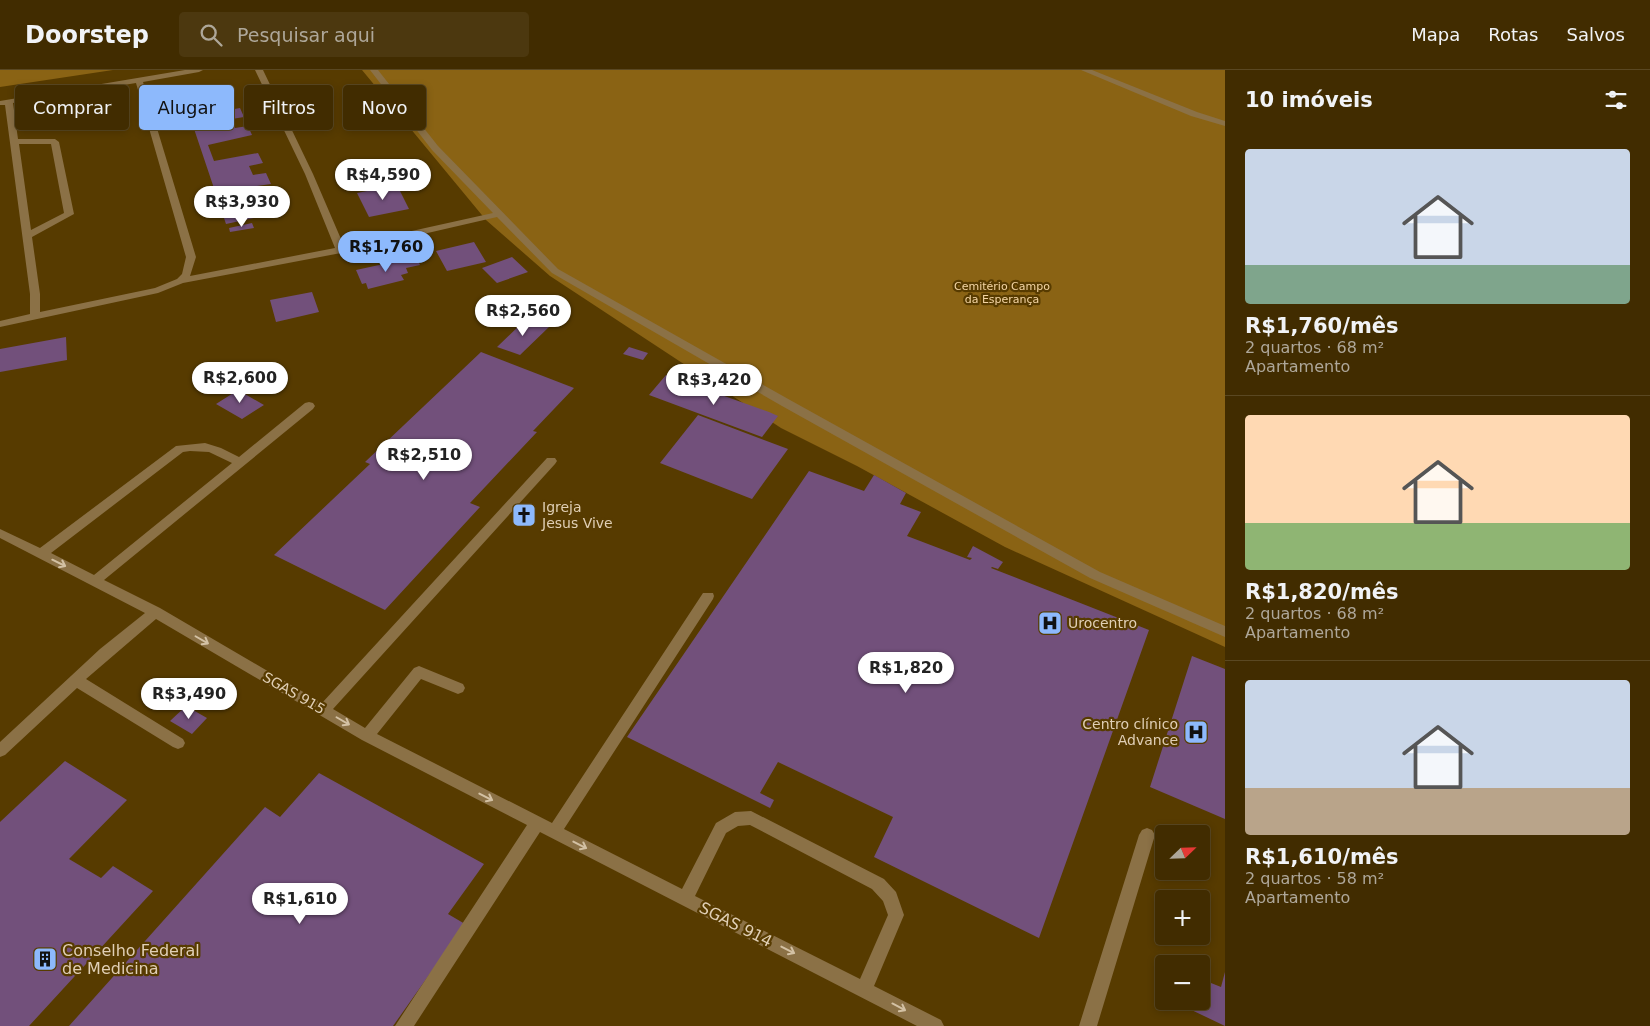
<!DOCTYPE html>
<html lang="pt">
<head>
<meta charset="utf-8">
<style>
	:root { --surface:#412c00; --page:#4c380f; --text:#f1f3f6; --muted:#aea799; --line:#5a4822; --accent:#8db9fc }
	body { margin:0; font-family:"DejaVu Sans",sans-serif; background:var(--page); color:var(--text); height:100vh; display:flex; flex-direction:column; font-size:19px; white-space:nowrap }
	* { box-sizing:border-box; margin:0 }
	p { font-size:16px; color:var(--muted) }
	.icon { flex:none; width:28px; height:28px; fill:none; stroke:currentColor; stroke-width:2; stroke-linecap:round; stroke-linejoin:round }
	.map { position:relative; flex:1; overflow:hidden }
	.side { display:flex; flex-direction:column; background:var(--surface); width:425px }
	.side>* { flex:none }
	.guide { position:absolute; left:15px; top:15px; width:475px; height:45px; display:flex; gap:10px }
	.needle { width:32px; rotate:67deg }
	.tools { position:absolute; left:1155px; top:755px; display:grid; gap:10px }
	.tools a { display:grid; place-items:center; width:55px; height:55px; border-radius:5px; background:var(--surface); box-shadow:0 2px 8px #0003,0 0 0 1px var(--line); font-size:25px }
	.price { position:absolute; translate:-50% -42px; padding:0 11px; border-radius:18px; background:#fff; color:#222; font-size:16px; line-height:32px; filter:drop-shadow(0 1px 2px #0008) }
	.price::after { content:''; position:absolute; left:50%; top:30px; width:15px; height:11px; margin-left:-8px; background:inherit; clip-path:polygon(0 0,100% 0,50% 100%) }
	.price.active { background:var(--accent); color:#111 }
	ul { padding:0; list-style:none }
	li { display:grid; align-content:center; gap:10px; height:265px; padding:0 20px }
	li+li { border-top:1px solid var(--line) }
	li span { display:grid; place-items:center; height:155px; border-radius:5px; color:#555 }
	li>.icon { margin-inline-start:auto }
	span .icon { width:90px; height:90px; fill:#fffc; stroke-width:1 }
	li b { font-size:21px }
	h2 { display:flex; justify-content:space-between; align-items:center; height:60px; padding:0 20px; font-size:21px }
	.chip { padding:0 18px; border-radius:5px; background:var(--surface); box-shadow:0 2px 8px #0003,0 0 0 1px var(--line); font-size:18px; line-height:45px }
	.chip.active { background:var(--accent); color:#111 }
	header { display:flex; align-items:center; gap:30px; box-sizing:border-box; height:70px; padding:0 25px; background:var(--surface); border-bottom:1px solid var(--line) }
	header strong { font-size:24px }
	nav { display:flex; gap:28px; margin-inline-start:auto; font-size:18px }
	.search { width:350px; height:45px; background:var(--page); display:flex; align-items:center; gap:12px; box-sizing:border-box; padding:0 18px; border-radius:5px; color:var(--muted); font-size:19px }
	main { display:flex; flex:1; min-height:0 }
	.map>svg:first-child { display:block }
	.green { fill:#8a6314 }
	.building { fill:#72507b }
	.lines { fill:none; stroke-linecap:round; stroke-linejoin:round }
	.minor { fill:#8b7146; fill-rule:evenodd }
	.oneway { stroke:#d3c1a4 }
	.labels { text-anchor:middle; stroke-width:4.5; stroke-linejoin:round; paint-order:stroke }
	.far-park-label { font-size:11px; fill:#f4d5a4; stroke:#573b00 }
	.poi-label { font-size:14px; fill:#e0cfb5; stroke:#573b00; text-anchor:start }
	.street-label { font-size:14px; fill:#e0cfb5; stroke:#573b00 }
	.near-street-label { font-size:16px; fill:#e0cfb5; stroke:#573b00 }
	.near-poi-label { font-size:16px; fill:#e0cfb5; stroke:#573b00; text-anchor:start }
</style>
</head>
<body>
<header>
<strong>Doorstep</strong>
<div class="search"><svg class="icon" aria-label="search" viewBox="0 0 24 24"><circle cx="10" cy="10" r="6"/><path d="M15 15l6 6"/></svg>Pesquisar aqui</div>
<nav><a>Mapa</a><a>Rotas</a><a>Salvos</a></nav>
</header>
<main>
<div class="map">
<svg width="1225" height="956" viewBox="0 0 1225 956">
	<rect width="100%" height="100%" fill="#573b00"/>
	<!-- green -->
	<path class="green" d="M0 0H113L0 17Z
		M362 0H1225V577L1005 477 857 396 781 358 550 206 486 150Z"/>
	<!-- building -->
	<path class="building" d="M225 32 229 40 240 38 244 47 232 49 235 58 248 56 252 65 208 75 214 91 258 83 263 93 249 96 253 105 266 103 271 114 257 116 261 125 274 123 282 142 226 154 187 38Z
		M397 115 409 139 369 147 357 123Z
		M252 153 254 158 230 162 229 158Z
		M474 172 486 192 447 201 436 181Z
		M416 187 420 195 406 198 408 203 401 205 404 210 368 219 366 213 362 214 356 200Z
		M512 187 528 202 497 213 482 198Z
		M312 222 319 242 276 252 270 230Z
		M526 249 549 257 520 285 497 277Z
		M66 267 67 290 0 302V279Z
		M629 277 648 283 643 290 623 284Z
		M481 282 574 318 533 361 537 362 470 433 480 437 385 540 274 485 370 394 365 392Z
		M666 305 769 342 778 346 762 367 649 325Z
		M238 320 264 335 242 349 216 334Z
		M698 345 788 379 752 429 660 393Z
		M809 401 864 421 874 405 906 423 900 434 921 442 907 466 970 490 972 488 967 487 973 476 1003 492 998 499 992 497 991 498 1149 560 1039 868 874 787 893 747 778 692 760 723 774 730 770 738 627 667Z
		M1192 586 1225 599V749L1150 717Z
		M186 636 207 648 192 664 170 651Z
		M65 691 127 730 69 789 101 808 113 796 153 821 29 956H0V752Z
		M319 703 484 794 448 844 465 854 393 956H69L265 737 280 747Z
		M1225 902V956L1181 935 1182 931H1201V909L1221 917Z"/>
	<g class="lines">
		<!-- minor -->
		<path class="minor" d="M185 0H203L199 2 143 12 196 187 190 206 335 178 305 104 255 0H263L313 104 344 176 493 143 432 80 370 0H378L438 76 558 199 790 330 1100 502 1225 556V567L1090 508 782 336 552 203 497 147 341 183 183 213 158 223 0 257V251L30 244V224L5 35H0V31ZM136 13 186 187 182 204 177 209 155 218 40 242V224L32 167 74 144 59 72 55 69H18L13 33ZM19 74H51L64 143 31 160Z
			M1081 0H1092L1197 42 1225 51V56L1191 46Z
			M309 332 313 333 315 336 313 339 104 510 160 538 322 633 547 388H555L557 391 555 394 333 639 365 658 414 598 419 596 463 614 465 618 463 622 458 624 421 609 377 664 552 753 703 523H713L714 526 713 529 564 759 682 819 716 753 735 742 751 741 884 809 896 822 904 845 874 916 941 950 944 956H917L540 762 414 956H395L527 755 362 670 156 549 86 609 183 669 185 673 183 677 178 679 173 677 77 618 5 685 0 687V672L100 579 145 543 0 468V459L40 478 176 376 205 373 221 378 239 387 305 333ZM190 381 209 382 232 393 94 505 51 483 183 382ZM750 755 872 819 883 831 888 845 860 909 695 826 726 763 738 756Z
			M1147 758 1152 760 1155 765 1097 956H1079L1139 765 1142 760Z"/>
	</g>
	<!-- one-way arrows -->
	<defs><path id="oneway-shaft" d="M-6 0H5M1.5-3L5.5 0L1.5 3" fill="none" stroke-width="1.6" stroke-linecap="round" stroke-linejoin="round" transform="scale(1.25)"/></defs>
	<g class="oneway">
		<use href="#oneway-shaft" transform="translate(59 493) rotate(26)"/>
		<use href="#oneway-shaft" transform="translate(202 570) rotate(30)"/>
		<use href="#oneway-shaft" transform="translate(343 651) rotate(30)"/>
		<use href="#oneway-shaft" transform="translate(486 727) rotate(27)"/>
		<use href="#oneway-shaft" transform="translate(580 775) rotate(27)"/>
		<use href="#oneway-shaft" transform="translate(788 880) rotate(27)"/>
		<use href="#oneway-shaft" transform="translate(899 937) rotate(28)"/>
	</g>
	<!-- icons -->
	<defs>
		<g id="church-square" transform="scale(1.25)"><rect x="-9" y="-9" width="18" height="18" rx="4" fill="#8db9fc" stroke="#573b00"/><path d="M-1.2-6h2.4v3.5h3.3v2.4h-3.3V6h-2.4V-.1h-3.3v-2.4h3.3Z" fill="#111"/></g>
		<g id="hospital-square" transform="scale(1.25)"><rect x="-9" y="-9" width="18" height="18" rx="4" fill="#8db9fc" stroke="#573b00"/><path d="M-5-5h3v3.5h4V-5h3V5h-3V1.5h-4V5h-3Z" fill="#111"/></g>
		<g id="building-square" transform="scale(1.25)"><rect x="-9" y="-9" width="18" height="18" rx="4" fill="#8db9fc" stroke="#573b00"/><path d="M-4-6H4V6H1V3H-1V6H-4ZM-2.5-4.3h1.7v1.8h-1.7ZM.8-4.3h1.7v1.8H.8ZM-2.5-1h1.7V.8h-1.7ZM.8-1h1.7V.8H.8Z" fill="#111"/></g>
	</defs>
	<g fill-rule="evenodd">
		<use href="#church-square" x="524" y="445"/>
		<use href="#hospital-square" x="1050" y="553"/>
		<use href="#hospital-square" x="1196" y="662"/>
		<use href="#building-square" x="45" y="889"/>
	</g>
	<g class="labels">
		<!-- far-park labels -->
		<g class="far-park-label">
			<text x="1002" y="220">Cemitério Campo<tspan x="1002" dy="13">da Esperança</tspan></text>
		</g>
		<!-- poi labels -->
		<g class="poi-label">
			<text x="542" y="442">Igreja<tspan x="542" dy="16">Jesus Vive</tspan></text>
			<text x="1068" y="558">Urocentro</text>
			<text x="1178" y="659" text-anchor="end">Centro clínico<tspan x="1178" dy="16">Advance</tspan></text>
		</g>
		<!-- street labels -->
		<g class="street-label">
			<text transform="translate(294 623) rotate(30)" y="5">SGAS 915</text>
		</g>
		<!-- near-street labels -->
		<g class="near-street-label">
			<text transform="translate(736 854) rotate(27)" y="6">SGAS 914</text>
		</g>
		<!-- near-poi labels -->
		<g class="near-poi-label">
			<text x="62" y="886">Conselho Federal<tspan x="62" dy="18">de Medicina</tspan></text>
		</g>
	</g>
</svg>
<div class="tools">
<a><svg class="needle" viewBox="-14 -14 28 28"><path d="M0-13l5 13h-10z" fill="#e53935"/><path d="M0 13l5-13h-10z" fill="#aea799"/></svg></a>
<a>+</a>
<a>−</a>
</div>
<b class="price" style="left:383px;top:131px">R$4,590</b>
<b class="price" style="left:242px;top:158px">R$3,930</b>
<b class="price active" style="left:386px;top:203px">R$1,760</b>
<b class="price" style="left:523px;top:267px">R$2,560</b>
<b class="price" style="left:240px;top:334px">R$2,600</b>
<b class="price" style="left:714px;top:336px">R$3,420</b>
<b class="price" style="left:424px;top:411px">R$2,510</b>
<b class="price" style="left:906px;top:624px">R$1,820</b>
<b class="price" style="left:189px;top:650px">R$3,490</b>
<b class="price" style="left:300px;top:855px">R$1,610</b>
<div class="guide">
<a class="chip">Comprar</a>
<a class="chip active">Alugar</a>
<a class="chip">Filtros</a>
<a class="chip">Novo</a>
</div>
</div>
<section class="side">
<h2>10 imóveis<svg class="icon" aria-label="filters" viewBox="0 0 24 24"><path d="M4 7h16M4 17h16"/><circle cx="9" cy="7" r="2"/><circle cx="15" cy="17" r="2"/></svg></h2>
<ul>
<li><span style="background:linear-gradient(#c9d6e8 75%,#7fa58c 0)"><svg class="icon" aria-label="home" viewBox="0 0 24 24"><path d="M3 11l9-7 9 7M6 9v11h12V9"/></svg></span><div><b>R$1,760/mês</b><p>2 quartos · 68 m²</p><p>Apartamento</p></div></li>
<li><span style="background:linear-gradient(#ffd9b3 70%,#8fb573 0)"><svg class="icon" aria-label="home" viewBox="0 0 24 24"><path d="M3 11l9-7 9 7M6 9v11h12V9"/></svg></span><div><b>R$1,820/mês</b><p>2 quartos · 68 m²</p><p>Apartamento</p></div></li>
<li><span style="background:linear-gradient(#c9d6e8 70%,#b9a48a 0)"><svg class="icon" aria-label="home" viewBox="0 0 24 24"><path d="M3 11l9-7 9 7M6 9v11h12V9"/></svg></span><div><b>R$1,610/mês</b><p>2 quartos · 58 m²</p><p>Apartamento</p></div></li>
</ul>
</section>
</main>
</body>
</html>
